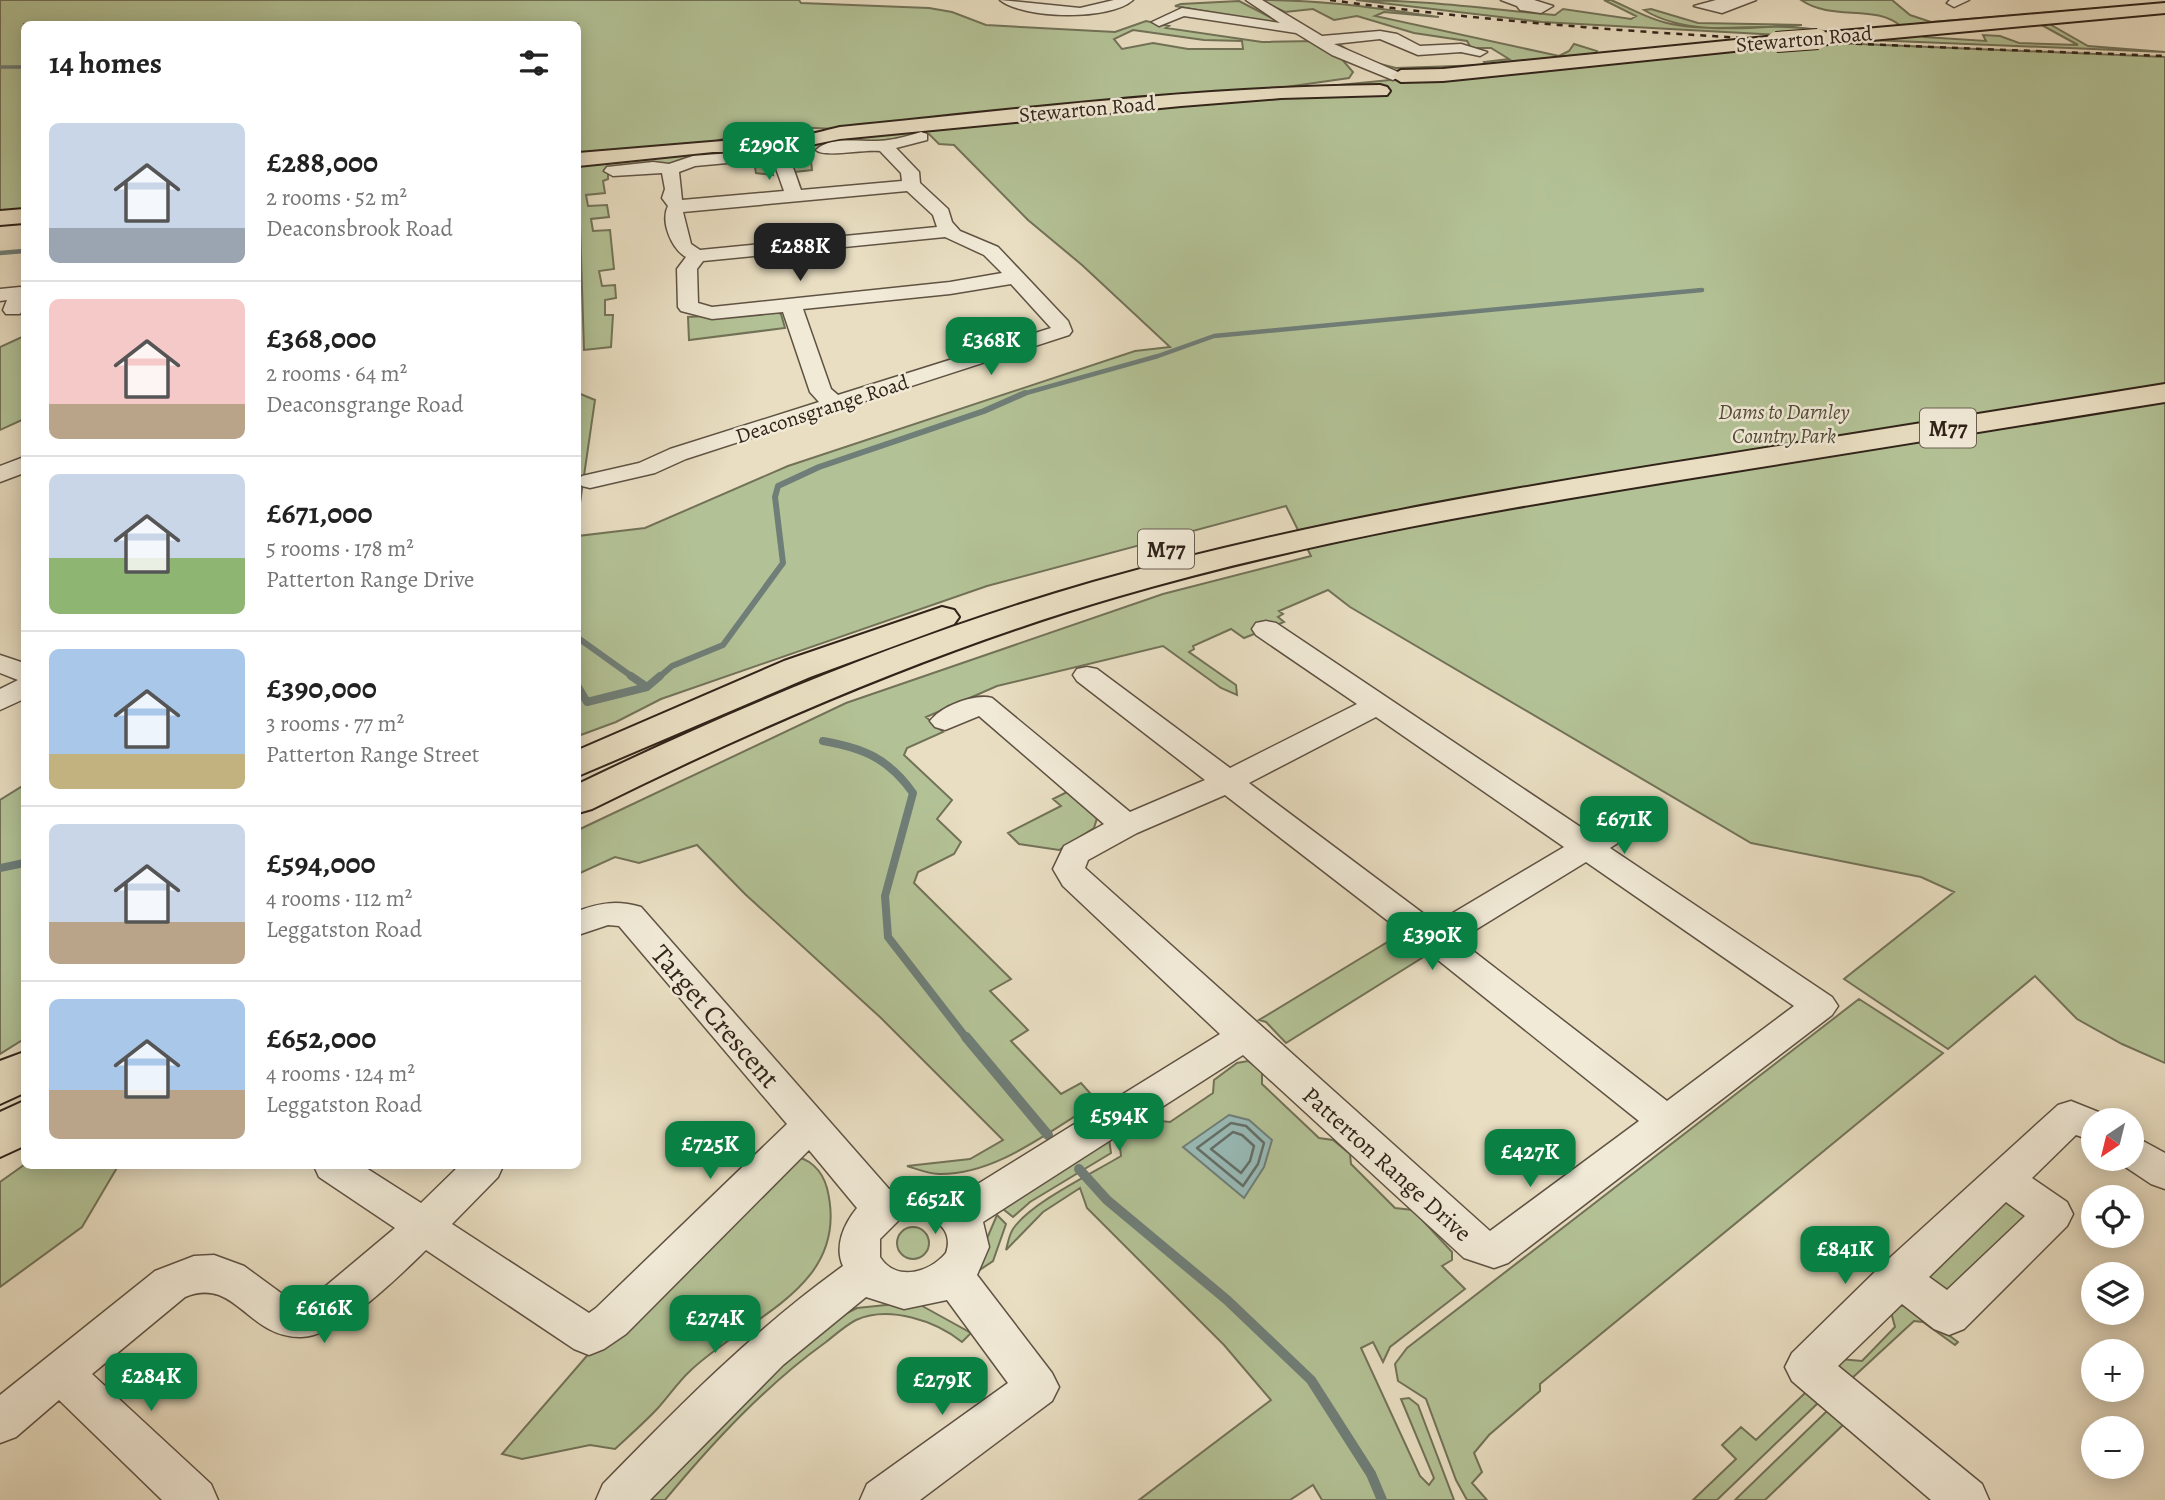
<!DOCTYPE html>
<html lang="en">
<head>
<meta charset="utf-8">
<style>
	:root { --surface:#fff; --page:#f6f6f6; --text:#222; --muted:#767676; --line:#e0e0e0; --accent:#0b8043 }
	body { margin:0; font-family:Alegreya,serif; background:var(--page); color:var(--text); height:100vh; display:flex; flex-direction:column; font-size:26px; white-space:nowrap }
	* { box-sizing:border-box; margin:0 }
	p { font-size:23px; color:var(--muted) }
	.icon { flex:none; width:38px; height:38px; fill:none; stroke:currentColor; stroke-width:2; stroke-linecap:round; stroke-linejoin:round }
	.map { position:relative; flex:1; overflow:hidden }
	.sheet { position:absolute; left:21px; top:21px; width:560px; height:1148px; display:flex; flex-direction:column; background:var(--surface); border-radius:10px; box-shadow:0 4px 18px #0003 }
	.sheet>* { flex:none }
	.needle { width:46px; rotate:215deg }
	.fabs { position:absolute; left:2081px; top:1108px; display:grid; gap:14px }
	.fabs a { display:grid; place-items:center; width:63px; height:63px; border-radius:50%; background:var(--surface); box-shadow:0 4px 18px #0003; font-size:35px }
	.price { position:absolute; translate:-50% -60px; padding:0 16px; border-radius:14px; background:var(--accent); color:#fff; font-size:23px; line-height:46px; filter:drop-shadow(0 2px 4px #0008) }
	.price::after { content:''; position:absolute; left:50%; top:42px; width:21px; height:16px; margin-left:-10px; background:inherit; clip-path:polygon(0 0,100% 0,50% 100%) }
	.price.active { background:#222; color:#fff }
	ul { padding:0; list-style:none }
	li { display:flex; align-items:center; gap:21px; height:175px; padding:0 28px }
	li+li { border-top:2px solid var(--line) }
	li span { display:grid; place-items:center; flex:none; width:196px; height:140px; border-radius:10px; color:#555 }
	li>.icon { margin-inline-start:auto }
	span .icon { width:84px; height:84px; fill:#fffc; stroke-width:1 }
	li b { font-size:30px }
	h2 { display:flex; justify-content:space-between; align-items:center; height:84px; padding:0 28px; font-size:30px }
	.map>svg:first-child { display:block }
	.green { fill:#b3c296; stroke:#727258; stroke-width:2; fill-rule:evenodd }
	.water { fill:#98bbb8; stroke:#6f7e78; stroke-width:2 }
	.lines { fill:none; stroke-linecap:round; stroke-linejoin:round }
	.shore { stroke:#646f68; stroke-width:2.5 }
	.stream-far4 { stroke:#6f7e78; stroke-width:3.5 }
	.stream-far3 { stroke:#6f7e78; stroke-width:4.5 }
	.stream-far2 { stroke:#6f7e78; stroke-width:6 }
	.stream-far1 { stroke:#6f7e78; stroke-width:8 }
	.stream { stroke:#6f7e78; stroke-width:10 }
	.minor-casing { stroke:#5f5243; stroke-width:3 }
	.major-casing { stroke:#312319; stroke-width:4 }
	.highway-casing { stroke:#312319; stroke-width:4 }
	.minor { fill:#f1ead7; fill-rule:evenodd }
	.major { fill:#e9dec2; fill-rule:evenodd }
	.highway { fill:#e9dec2; fill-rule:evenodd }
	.rail { stroke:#312319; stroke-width:2.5; stroke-dasharray:6 6; stroke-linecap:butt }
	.major-bridge-casing { stroke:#312319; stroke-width:22; stroke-linecap:butt }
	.major-bridge { stroke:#e9dec2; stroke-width:20 }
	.labels { text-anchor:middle; stroke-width:5; stroke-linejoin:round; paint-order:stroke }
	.far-street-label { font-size:21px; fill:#312319; stroke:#f1ead7 }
	.far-park-label { font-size:21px; font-style:italic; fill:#524b38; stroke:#f1ead7 }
	.shield { fill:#f1ead7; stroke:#6b5f52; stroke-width:2 }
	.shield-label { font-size:23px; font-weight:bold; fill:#312319 }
	.street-label { font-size:24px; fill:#312319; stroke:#f1ead7 }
	.near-street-label { font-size:28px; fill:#312319; stroke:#f1ead7 }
</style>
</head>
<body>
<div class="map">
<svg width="2165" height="1500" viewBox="0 0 2165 1500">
	<rect width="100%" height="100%" fill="#e9dec2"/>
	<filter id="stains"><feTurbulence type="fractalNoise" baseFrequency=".00286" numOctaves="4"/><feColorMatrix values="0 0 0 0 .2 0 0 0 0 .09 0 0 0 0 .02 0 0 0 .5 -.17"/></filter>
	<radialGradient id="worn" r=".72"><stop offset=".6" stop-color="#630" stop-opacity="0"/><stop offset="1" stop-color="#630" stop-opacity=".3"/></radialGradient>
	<!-- green -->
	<path class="green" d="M0 0H799L801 3 929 8 952 12 986 25 1115 32 1146 21 1169 26 1166 28 1262 42 1316 41 1340 57 1353 72 1349 78 1264 90 836 129 773 126 712 142 578 156V24H24V212L0 215ZM1133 30 1204 40 1242 41 1243 49H1188L1153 43 1122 49 1114 39Z
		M1260 0C1326 0 1374 8 1439 17L1384 12 1375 16 1559 56 1569 51 1574 44 1597 51 1595 55 1411 73C1382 71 1359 59 1334 44L1337 43 1364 60 1396 68 1486 65 1484 62 1509 59 1491 48H1471L1467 41 1414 33 1357 16 1334 20 1313 9 1285 12Z
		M1356 0C1423 0 1488 9 1555 15L1563 9 1631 19 1636 16 1604 0H1611C1632 9 1654 22 1677 25 1725 33 1776 21 1823 31L1796 36 1542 22Z
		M1801 0H1892L1910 15 1931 22 2165 3 1902 27C1875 3 1833 22 1801 0Z
		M1239 1 1287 26 1175 6 1181 4Z
		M1651 9 1698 23 1802 25C1753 27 1688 37 1644 10Z
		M2046 22 2088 46 2165 52 1846 39 1919 33 1924 37 1986 41 1983 35 2000 36 2019 43 2078 45 2038 23Z
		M1791 41 2165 57V1063L2122 1044 2077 1019 2035 976 1948 1049 1844 979 1954 892 1921 877 1751 843 1350 607 1328 590 1279 611 1283 614 1278 617 1284 622 1244 638 1231 629 1193 646 1194 649 1189 652 1236 685 1237 695 1221 688 1163 646 997 686 926 717 943 732 907 748 904 755 952 800 937 819 961 842 954 854 918 872 914 883 1011 979 990 991 1028 1030 1011 1041 1061 1094 1081 1083 1098 1102C1050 1130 997 1175 939 1174 929 1174 917 1169 907 1166L970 1159 1003 1140 881 1018 745 894 697 845 639 863 615 857 578 874V830L846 703 1163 594 1311 556 1286 506 987 586 661 699 616 722 578 736V536L645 528 788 466 1135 351 1170 347 1082 265 1028 220 954 145 939 144 929 134 810 151 812 170 795 172 788 157C824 130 893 130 937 124Z
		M733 149 768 157 773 175 756 173 754 162 741 161 737 155 608 172V179L603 181 605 193 586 195 588 206 607 205 609 217 591 219 593 231 610 230 614 269 599 271 602 286 615 285 616 298 605 300V315H613L611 347 584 350 578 164Z
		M777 312 781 314 785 328 689 340 688 317Z
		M24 336V419L0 430V347Z
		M578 393 595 400 578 517Z
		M24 785V1039L0 1054V800Z
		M1067 792 1097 818 1094 828 1059 850 1019 844 1008 833 1061 806 1053 799Z
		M1399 935V939L1419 956H1425L1286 1043 1266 1022 1259 1020Z
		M1859 999 1943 1053 1540 1384V1391L1489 1435 1474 1453 1482 1472 1472 1483 1487 1500H1467L1456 1480 1426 1399 1398 1381 1395 1364 1407 1348Z
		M1248 1061 1262 1071V1084L1319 1138 1333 1140 1350 1154 1351 1164 1395 1208 1413 1210 1452 1252V1260L1442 1266 1465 1289 1390 1347 1383 1362 1373 1342 1361 1348 1420 1476 1429 1485 1434 1478 1401 1399 1409 1398 1418 1405 1454 1500H1322L1313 1485 1290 1500H1139L1271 1400 1224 1345 1087 1208 1080 1188 1043 1212 1006 1250C1008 1243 1009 1235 1013 1229 1030 1203 1093 1173 1121 1156L1119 1139 1150 1120 1170 1122 1213 1093 1214 1080 1237 1063Z
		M1109 1138 1111 1153 1030 1202 1013 1217 1003 1209Z
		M790 1156C809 1157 822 1170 827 1188 852 1288 747 1316 690 1371 678 1382 669 1396 658 1408 645 1422 630 1435 615 1449L590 1445 522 1459 502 1454 598 1343Z
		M24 1165 118 1166 82 1227 0 1287V1182Z
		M2002 1196 2030 1217 1947 1296 1922 1272Z
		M997 1215 1006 1224 993 1261 981 1269 982 1250Z
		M897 1243a16 16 0 1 1 32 0a16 16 0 1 1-32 0Z
		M915 1302 971 1333 962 1342C936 1321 889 1305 856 1320 846 1325 835 1335 826 1342 765 1386 713 1442 665 1500H641L688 1448 829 1322 857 1308Z
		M1897 1305 1911 1307 1958 1342 1955 1345 1923 1322 1914 1321 1850 1380 1838 1365 1840 1359 1862 1361 1895 1327 1891 1312Z
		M1806 1392 1819 1402 1717 1500H1693L1736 1459 1722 1445 1741 1427 1756 1440Z
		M1828 1410 1845 1423 1765 1500H1735Z"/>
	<!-- water -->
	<path class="water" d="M1229 1115 1249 1120 1272 1140 1264 1167 1244 1198 1183 1147Z"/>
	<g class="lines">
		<!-- shore -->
		<path class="shore" d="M1231 1123 1246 1126 1264 1143 1258 1164 1243 1186 1197 1148Z
			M1233 1132 1242 1135 1254 1146 1250 1161 1241 1173 1211 1149Z"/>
		<!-- stream-far4 -->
		<path class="stream-far4" d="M0 67H24"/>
		<!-- stream-far3 -->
		<path class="stream-far3" d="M0 253 24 251
			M1019 395 1158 356 1214 336 1702 290"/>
		<!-- stream-far2 -->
		<path class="stream-far2" d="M578 638 634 678
			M658 678 672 666 723 645 783 563 775 497 778 486 819 467 984 411 1025 393"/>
		<!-- stream-far1 -->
		<path class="stream-far1" d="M631 676 647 687
			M578 687 587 702 647 687 660 676
			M823 741C864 748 889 759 913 793L885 896 888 937 967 1039
			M0 868 24 863"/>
		<!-- stream -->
		<path class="stream" d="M966 1037 1048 1135
			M1079 1169 1107 1200 1227 1300 1311 1380 1371 1474 1382 1500"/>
		<!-- minor casing -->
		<g class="minor-casing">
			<path id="minor" d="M1000 0 1080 8 1114 0H1133C1110 21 1023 19 1000 0Z
				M1246 0H1262L1322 36 1380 31 1397 34 1420 46 1461 44 1487 52 1480 56 1461 52 1418 55 1380 39 1334 44 1398 72 1401 75 1393 80 1332 55 1296 33 1184 16 1159 26 1152 22 1182 8 1280 23Z
				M1501 0H1534L1553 6 1541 13 1520 10 1517 6Z
				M1716 0H1756L1722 13 1694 6Z
				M1950 0H1969L1954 7 1947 3Z
				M921 132 927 134V140L896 148 919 172 920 183 948 209 952 222 960 231 998 247 1068 321 1072 331 1069 335 686 459 655 473 590 488 582 486 578 481 582 476 639 463 670 449 819 402 810 392 783 312 712 319 681 311 678 307 677 269 686 257C672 249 660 222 668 206L662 198 665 189 662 173 613 176 604 171 607 167 653 162 669 164 693 156 732 153 738 154 740 158 738 162 695 166 679 172 682 200 784 191 773 160 760 146 768 141C789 147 794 171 801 190L902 181 901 173 880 151C864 149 824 158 816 150 832 134 867 144 888 140 899 139 910 135 921 132ZM907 191 933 215 937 227 700 250 691 244 683 212ZM945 237 984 255 1002 273 950 282 712 307 698 303 697 269 703 261ZM1011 284 1051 328 838 395 831 389 803 309 950 294Z
				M20 287 24 288V307L20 314H6L3 310 7 300 0 301V289Z
				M24 457V473L0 482V466Z
				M1266 621 1276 623 1588 832C1605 822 1622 807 1643 813L1648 820 1643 827 1610 848 1832 997 1838 1006 1832 1015 1508 1263 1494 1268 1464 1258 1243 1055 983 1222 989 1247 977 1275 1052 1373 1059 1387 1052 1401 920 1500H860L867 1484 1008 1383 947 1300 904 1309 866 1297 783 1365 650 1500H596L603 1484C679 1406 755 1329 843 1266 834 1246 844 1224 857 1208L809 1150 626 1334 604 1349 589 1355 574 1349 426 1250C399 1276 338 1338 300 1337 247 1337 235 1276 185 1297L92 1374 211 1484 218 1500H162L59 1400 16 1437 0 1443V1395L155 1271 194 1256 214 1255 244 1266 285 1296 302 1300 327 1285 395 1228 319 1177 314 1166H363L421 1203 459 1166H503L498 1177 452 1224 589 1313 596 1308 787 1124 619 926 608 925 578 935V911C600 903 617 900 641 907L889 1189 915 1181 960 1195 1220 1034 1063 886 1053 869 1064 846 1104 824 979 716 945 730 935 727 930 721C941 706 975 693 992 698L1130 812 1205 780 1077 681 1073 675 1077 669 1087 667 1097 669 1230 768 1357 704 1256 635 1252 629 1256 623ZM1376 717 1564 847 1436 923 1249 783ZM1225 795 1423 948 1639 1121 1490 1231 1085 868 1088 860 1137 833ZM1586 862 1794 1006 1667 1101 1459 940ZM915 1213C936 1218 954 1230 946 1253 929 1273 896 1282 880 1257V1239L901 1218Z
				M0 655 24 663V699L0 710V689L18 680 0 673Z
				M2071 1101 2106 1115 2109 1120H2093V1141L2076 1135 2032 1178 2067 1202 2073 1214 2067 1226 1964 1329 1949 1335 1934 1329 1902 1304 1838 1366 1982 1484 1989 1500H1931L1792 1381 1785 1367 1792 1353 1883 1264 2058 1105ZM2006 1202 2025 1216 1947 1290 1929 1277Z
				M2132 1135 2165 1153V1189L2151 1184 2118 1162 2117 1158H2132Z"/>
		</g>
		<!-- major casing -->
		<g class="major-casing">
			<path id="major" d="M2165 3V13L1818 45 1809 39 1818 33Z
				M1776 36 1785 42 1783 46 1443 81 1401 82 1391 76 1401 70 1443 69Z
				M1380 85 1387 87 1390 91 1387 95 1281 98 1181 106 840 139 776 152H713L578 166V153L747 139C765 115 787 133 806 134 817 134 829 129 840 127 1020 109 1199 87 1380 85Z
				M24 209V223L0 225V211Z"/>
		</g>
		<!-- highway casing -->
		<g class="highway-casing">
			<path id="highway" d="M2165 384V402C2014 426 1862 451 1711 475 1511 507 1311 540 1116 597 935 650 761 725 592 809L578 813V784C744 704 915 633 1093 582 1297 524 1506 489 1716 456 1866 432 2015 408 2165 384Z
				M942 607 954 610 959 617 954 624 810 677 578 776V750L784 661Z
				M24 1052V1093L0 1104V1061Z
				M24 1101V1146L0 1157V1112Z"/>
		</g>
		<!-- minor -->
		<use href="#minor" class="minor"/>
		<!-- major -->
		<use href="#major" class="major"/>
		<!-- highway -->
		<use href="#highway" class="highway"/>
		<!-- rail -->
		<path class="rail" d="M1330 0C1607 38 1886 45 2165 56"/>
		<!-- major-bridge casing -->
		<g class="major-bridge-casing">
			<path id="major-bridge" d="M1776 42 1818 39"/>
		</g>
		<!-- major-bridge -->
		<use href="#major-bridge" class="major-bridge"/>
	</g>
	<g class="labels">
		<!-- far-street labels -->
		<g class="far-street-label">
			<text transform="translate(1804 39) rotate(-5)" y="7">Stewarton Road</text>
			<text transform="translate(1087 109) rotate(-5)" y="7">Stewarton Road</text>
			<text transform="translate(822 409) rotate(-18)" y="7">Deaconsgrange Road</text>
		</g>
		<!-- far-park labels -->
		<g class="far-park-label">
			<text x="1784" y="419">Dams to Darnley<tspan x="1784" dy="24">Country Park</tspan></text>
		</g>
		<!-- shield labels -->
		<g class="shield">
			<rect x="1920" y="408.5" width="56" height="39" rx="5"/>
			<rect x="1138" y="529.5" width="56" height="39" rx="5"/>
		</g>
		<g class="shield-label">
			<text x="1948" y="436">M77</text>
			<text x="1166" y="557">M77</text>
		</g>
		<!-- street labels -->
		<g class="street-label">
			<text transform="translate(1387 1164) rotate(42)" y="8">Patterton Range Drive</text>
		</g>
		<!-- near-street labels -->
		<g class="near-street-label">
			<text transform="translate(716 1016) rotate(49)" y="10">Target Crescent</text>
		</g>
	</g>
	<rect width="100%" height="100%" filter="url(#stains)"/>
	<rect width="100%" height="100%" fill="url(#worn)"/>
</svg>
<div class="fabs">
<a><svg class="needle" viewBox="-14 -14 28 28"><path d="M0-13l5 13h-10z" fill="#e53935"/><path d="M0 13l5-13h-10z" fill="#767676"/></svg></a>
<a><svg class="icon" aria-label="locate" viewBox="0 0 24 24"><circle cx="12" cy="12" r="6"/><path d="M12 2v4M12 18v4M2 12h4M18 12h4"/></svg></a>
<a><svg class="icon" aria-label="layers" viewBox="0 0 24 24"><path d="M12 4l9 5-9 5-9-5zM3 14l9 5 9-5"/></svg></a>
<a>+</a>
<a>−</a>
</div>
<b class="price" style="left:769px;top:182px">£290K</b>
<b class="price active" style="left:800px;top:283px">£288K</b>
<b class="price" style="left:991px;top:377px">£368K</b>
<b class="price" style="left:1624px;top:856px">£671K</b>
<b class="price" style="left:1432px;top:972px">£390K</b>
<b class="price" style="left:1119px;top:1153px">£594K</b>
<b class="price" style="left:710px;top:1181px">£725K</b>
<b class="price" style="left:1530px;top:1189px">£427K</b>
<b class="price" style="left:935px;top:1236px">£652K</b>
<b class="price" style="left:1845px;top:1286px">£841K</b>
<b class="price" style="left:324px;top:1345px">£616K</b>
<b class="price" style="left:715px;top:1355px">£274K</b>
<b class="price" style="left:151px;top:1413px">£284K</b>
<b class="price" style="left:942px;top:1417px">£279K</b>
<section class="sheet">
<h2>14 homes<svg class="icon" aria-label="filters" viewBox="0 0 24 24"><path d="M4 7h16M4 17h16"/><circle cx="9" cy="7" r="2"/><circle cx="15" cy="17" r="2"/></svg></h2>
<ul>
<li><span style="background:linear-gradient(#c9d6e8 75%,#9aa5b1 0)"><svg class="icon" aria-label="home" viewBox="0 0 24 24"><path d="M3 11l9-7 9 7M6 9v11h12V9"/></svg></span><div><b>£288,000</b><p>2 rooms · 52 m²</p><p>Deaconsbrook Road</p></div></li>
<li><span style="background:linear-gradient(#f6c9c9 75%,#b9a48a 0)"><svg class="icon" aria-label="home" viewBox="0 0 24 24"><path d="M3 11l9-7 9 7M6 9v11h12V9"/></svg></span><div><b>£368,000</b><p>2 rooms · 64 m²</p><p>Deaconsgrange Road</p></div></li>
<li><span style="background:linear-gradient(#c9d6e8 60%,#8fb573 0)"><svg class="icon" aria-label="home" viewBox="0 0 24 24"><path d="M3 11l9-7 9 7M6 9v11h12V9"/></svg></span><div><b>£671,000</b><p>5 rooms · 178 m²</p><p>Patterton Range Drive</p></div></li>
<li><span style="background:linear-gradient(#a9c7e8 75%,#c2b280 0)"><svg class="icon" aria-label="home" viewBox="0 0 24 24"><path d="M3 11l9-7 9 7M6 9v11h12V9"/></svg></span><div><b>£390,000</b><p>3 rooms · 77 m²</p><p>Patterton Range Street</p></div></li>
<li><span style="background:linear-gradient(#c9d6e8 70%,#b9a48a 0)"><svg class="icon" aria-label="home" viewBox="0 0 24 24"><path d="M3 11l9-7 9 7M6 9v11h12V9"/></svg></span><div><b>£594,000</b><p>4 rooms · 112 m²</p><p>Leggatston Road</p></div></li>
<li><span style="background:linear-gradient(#a9c7e8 65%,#b9a48a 0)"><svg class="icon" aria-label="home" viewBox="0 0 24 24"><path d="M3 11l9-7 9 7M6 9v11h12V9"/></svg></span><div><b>£652,000</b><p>4 rooms · 124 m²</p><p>Leggatston Road</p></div></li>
</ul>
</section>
</div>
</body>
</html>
